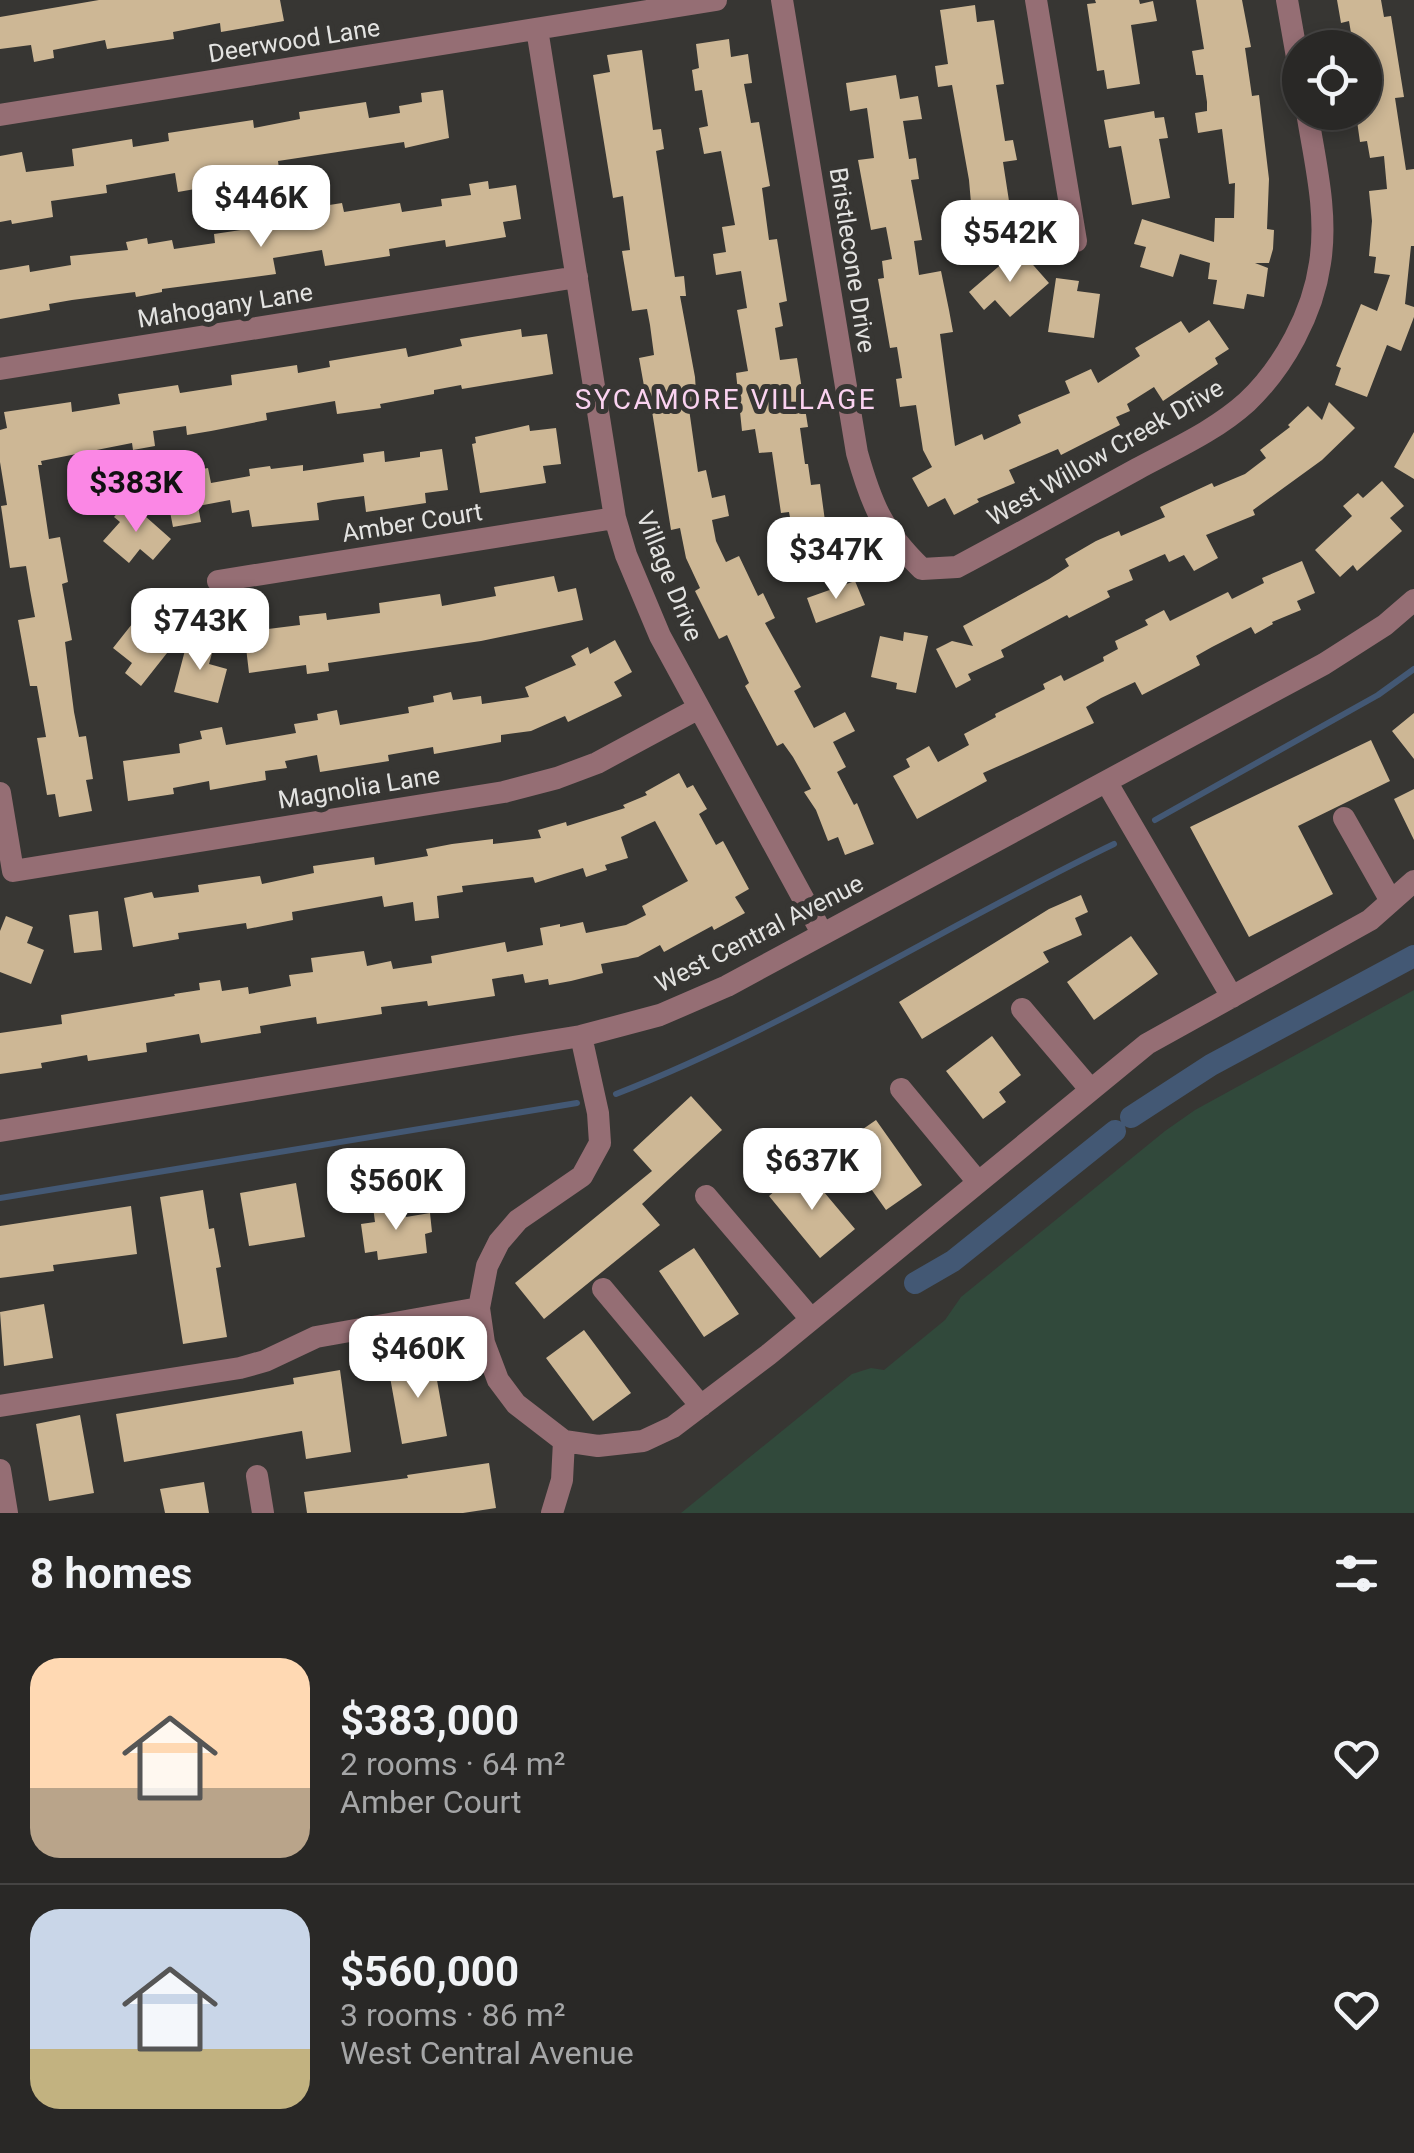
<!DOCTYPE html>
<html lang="en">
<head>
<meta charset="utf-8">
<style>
	:root { --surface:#292826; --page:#353432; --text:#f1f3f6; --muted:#a5a6a7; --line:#454443; --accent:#fb87e5 }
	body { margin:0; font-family:Roboto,sans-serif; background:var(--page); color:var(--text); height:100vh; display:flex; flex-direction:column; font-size:38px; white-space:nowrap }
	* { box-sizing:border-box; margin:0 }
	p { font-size:32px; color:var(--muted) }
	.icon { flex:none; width:55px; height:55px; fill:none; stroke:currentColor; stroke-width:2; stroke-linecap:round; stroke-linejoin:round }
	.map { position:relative; height:1513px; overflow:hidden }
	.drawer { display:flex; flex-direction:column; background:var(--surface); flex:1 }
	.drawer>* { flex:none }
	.buttons { position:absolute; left:1282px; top:30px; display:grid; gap:20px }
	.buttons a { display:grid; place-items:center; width:100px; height:100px; border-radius:50%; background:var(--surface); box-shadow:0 5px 15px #0003,0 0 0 2px var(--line); font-size:50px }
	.price { position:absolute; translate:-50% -85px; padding:0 22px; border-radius:20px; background:#fff; color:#222; font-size:32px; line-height:65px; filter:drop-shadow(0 2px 5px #0008) }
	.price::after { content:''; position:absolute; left:50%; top:60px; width:30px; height:22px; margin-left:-15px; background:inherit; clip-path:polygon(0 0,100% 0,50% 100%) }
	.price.active { background:var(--accent); color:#111 }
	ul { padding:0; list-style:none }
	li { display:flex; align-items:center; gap:30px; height:250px; padding:0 30px }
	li+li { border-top:2px solid var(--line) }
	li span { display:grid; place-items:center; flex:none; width:280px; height:200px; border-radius:30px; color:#555 }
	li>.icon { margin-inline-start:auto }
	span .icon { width:120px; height:120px; fill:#fffc; stroke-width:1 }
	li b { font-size:42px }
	h2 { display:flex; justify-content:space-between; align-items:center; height:120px; padding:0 30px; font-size:42px }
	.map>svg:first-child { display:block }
	.green { fill:#31493b }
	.water { fill:#435874 }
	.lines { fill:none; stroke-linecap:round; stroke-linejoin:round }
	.stream { stroke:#435874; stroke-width:6 }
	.canal { stroke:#435874; stroke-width:22 }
	.building { fill:#cdb795 }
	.minor { stroke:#956e74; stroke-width:22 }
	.labels { text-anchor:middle; stroke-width:10; stroke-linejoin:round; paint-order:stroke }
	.street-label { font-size:25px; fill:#e3e3e1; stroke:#373633 }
	.neighbourhood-label { font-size:28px; letter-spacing:2.5px; fill:#fad2f0; stroke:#373633 }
</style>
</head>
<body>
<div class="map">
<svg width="1414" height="1513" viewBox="0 0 1414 1513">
	<rect width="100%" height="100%" fill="#373633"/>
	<!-- green -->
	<path class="green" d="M1414 990V1513H681L852 1374 871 1368 884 1370 945 1320 961 1297 1165 1131 1195 1110Z"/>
	<!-- water -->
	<path class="water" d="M405 1171 407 1189 361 1196 358 1178Z"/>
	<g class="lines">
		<!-- stream -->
		<path class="stream" d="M1155 820 1378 695 1414 669
			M616 1094C790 1026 946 925 1114 844
			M0 1198 577 1103"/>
		<!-- canal -->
		<path class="canal" d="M1131 1117 1211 1065 1414 956
			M915 1283 953 1261 1115 1131"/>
	</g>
	<!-- building -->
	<path class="building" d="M99 0H280L284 21 221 32 220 23 173 32 174 39 107 49 105 40 53 50 54 58 34 62 31 45 0 49V17Z
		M1095 0H1139L1140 4 1153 1 1157 21 1131 25 1140 84 1107 89 1104 70 1097 71 1087 4 1096 3Z
		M1196 0H1242L1251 47 1245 48 1252 96 1259 95 1269 179 1267 229 1274 230 1273 249 1269 263H1255L1268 268 1264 297 1247 294 1244 309 1213 304 1217 280 1208 279 1210 263 1180 254 1173 277 1140 267 1146 247 1134 244 1142 219 1214 242 1215 218H1234L1235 183 1229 184 1222 129 1198 133 1195 113 1207 111V102L1203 75H1196L1192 51 1204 49Z
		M1337 0H1381L1384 17 1391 16 1404 97 1395 98 1406 170 1414 169V246H1411L1405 304 1414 307V317L1401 351 1387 345 1367 397 1335 385 1341 368 1336 366 1361 304 1377 311 1390 275 1374 273 1376 257 1369 256 1372 221 1369 191 1387 189 1384 156 1370 158 1367 141 1360 142 1356 114 1365 112V43L1353 45 1349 21 1341 23Z
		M975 5 977 22 994 20 1004 84 996 85 1005 141 1013 140 1017 160 1003 162 1009 201 1002 202 1005 221 973 226 969 180 952 85 938 87 935 66 948 64 940 10Z
		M729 39 731 57 748 54 752 83 744 84 751 123 759 122 770 186 762 188 769 240 777 239 787 301 779 303 783 326 775 328 780 360 797 358 808 427 800 428 805 464H808L811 485 820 484 825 521 831 519 839 564 800 571 789 512 781 513 772 452 759 453 755 429 742 431 736 373 748 371 737 310 747 308 741 271 716 275 713 254 726 252 722 227 735 225 721 151 704 154 699 128 708 126 702 90 695 91 692 70 699 68 696 44Z
		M642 50 653 130 661 129 664 149 656 151 675 277 684 276 686 296H680L695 377 697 407 689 409 698 472 706 470 712 498 725 495 729 516 712 520 716 541 726 562 739 556 758 596 763 593 775 618 765 623 801 687 794 691 814 728 845 712 855 731 833 742 846 767 837 772 854 805 857 803 874 844 845 855 838 837 828 841 816 810 804 792 811 789 793 757 783 743 777 746 745 686 749 683 727 635 719 639 695 591 700 588 686 558 680 528 671 530 648 386H644L639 358 654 355 650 325 647 309 632 311 622 251 630 250 623 196 613 198 593 75 610 72 607 55Z
		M896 75 900 99 918 96 922 119 903 121 909 159 916 158 919 179 911 180 922 240 914 241 919 275 941 271 949 310 953 332 940 334 955 446 982 434 984 440 1021 423 1018 415 1070 393 1065 381 1091 369 1098 383 1140 356 1135 348 1181 321 1189 333 1209 320 1229 349 1215 358 1218 364 1163 401 1154 387 1127 404 1130 411 1116 417 1120 425 1061 455 1058 449 1009 470 1015 483 977 499 979 502 954 515 945 498 928 507 912 478 932 467 923 450 916 405 900 407 896 379 902 378 897 347 890 348 878 279 884 278 882 261 892 259 886 227 871 230 858 160 874 158 867 108 850 111 846 83Z
		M443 90 449 138 405 148 404 142 278 161 279 169 255 173 256 181 235 185V182L178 192 175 173 106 185 107 193 51 201 53 217 12 224 11 220 0 222V156L22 152 26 172 74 166 72 149 132 139 133 147 169 141 168 133 253 120 254 128 300 119 299 112 366 102 369 118 400 113 399 106 422 102 421 93Z
		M1154 111 1155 118 1164 117 1168 138 1159 139 1170 198 1132 205 1121 146 1109 148 1104 120Z
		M488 181 489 189 516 185 521 219 503 222 506 237 446 247 445 240 407 246 389 249 390 256 325 266 322 250 273 258 276 274 162 289V292L136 297 135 292 72 300 49 304 50 310 0 319V270L29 265 30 272 71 265 70 256 128 250 126 242 147 238 148 244 172 240 174 249 215 243 214 234 241 230 240 221 260 218 262 226 299 221 298 218 324 213 323 206 342 203 344 212 400 203 402 212 442 206 441 199 471 195 469 184Z
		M1019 249 1049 283 1010 317 995 300 984 310 969 292Z
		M1056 278 1079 281 1077 291 1100 294 1094 338 1048 332Z
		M521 329 522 337 547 334 553 374 462 389 461 385 434 390V394L380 404 381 408 337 414 335 401 266 413 267 420 211 431 187 435 186 426 153 431 155 446 133 450 132 443 41 461 42 465H38L49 539 60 537 68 582 62 584 72 640 65 642 74 712 79 737 86 736 93 779 86 780 92 811 59 817 55 794 47 795 37 738 46 737 37 686H30L18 620 35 617 30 590 26 566 10 568 1 506 7 505 0 462V430L7 428 4 412 71 402 72 412 120 404 118 394 178 385 180 393 232 385 231 375 297 365 298 373 330 367 329 361 406 348 408 357 462 346 460 339Z
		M1329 402 1355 428 1322 460 1253 510 1255 515 1206 535 1218 558 1194 571 1184 555 1169 562 1165 554 1129 570 1133 580 1107 591 1110 597 1069 618 1067 615 1001 650 1004 657 968 674 971 680 956 688 936 649 952 641 973 646 963 626 1049 579 1069 566 1065 559 1096 541 1119 531 1121 536 1165 517 1160 507 1212 483 1214 487 1245 474 1266 458 1260 450 1290 427 1288 425 1308 406 1322 420Z
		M529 425 530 431 556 428 561 464 543 466 546 483 480 493 472 444 476 443 475 437Z
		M1414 432V479L1394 467Z
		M442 449 448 490 425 493 426 503 366 512 364 496 333 500 317 503 319 520 252 527 249 510 232 513 230 500 198 506 201 522 173 527 163 476 208 468 211 483 250 476 249 469 270 466 271 469 303 465V471L364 462 363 454 384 451 385 462 420 457V452Z
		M1382 481 1404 506 1390 518 1402 531 1357 571 1353 565 1340 577 1315 550 1352 516 1343 506 1358 493 1363 498Z
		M128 501 171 539 153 560 140 549 129 563 103 541 120 522 114 517Z
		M1302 561 1315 593 1297 601 1301 610 1272 622 1273 624 1255 634 1251 627 1212 647 1196 656 1200 665 1142 695 1135 682 1101 698 1086 707 1094 723 983 773 987 781 917 819 893 776 910 767 906 759 929 746 938 762 969 745 964 734 996 717 995 714 1045 689 1043 684 1061 675 1064 681 1104 661 1103 657 1118 649 1115 641 1148 625 1145 620 1164 610 1170 621 1228 592 1232 599 1264 583 1262 578Z
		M554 576 558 592 576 588 583 620 481 641 328 663 329 671 307 674 306 665 249 673 245 639 261 637 260 630 300 625 299 616 326 613 327 620 380 613 379 603 440 594 442 606 496 596 494 587Z
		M855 581 865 605 816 623 807 598Z
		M160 616 182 634 141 686 125 673 132 663 113 648 136 619 149 630Z
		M904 632 928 636 916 693 896 689 897 683 871 677 880 636 903 641Z
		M188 639 214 646 209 664 227 669 218 703 174 692Z
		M615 640 632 672 614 682 622 696 568 722 565 716 531 731 501 735V742L434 754 433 747 388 755 389 761 320 772 317 755 285 761 287 768 265 771 266 780 210 790 209 781 173 788 174 794 128 801 123 761 180 753 179 744 202 739 200 731 222 727 226 745 296 733 294 724 318 720 317 714 337 710 340 725 409 713 408 707 434 702 433 696 451 692 453 700 481 696 482 704 529 697 525 687 576 665 571 656 588 647 590 654Z
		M1414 713V759L1392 731Z
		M1371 740 1390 781 1298 826 1333 894 1249 937 1190 827Z
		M679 773 687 788 693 785 707 809 699 814 716 845 723 841 749 889 735 897 745 913 714 930 712 926 664 952 660 945 638 957 601 964 603 973 571 981 549 985 548 979 525 983 523 974 492 979 495 996 428 1006 427 1001 381 1007 382 1014 317 1024 316 1017 290 1021 260 1026 261 1033 201 1043 199 1034 146 1043 147 1052 88 1061 87 1055 41 1063 42 1068 0 1074V1033L62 1024 61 1015 175 996 174 994 200 990 199 983 220 980 222 991 248 987 249 994 291 986 289 975 313 972 311 958 364 951 367 966 391 961 393 969 432 963 431 956 505 942 507 952 543 945 540 928 560 924V927L583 922 586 933 626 925 646 915 642 906 688 881 655 821 621 837 628 858 605 865 607 870 586 877 583 868 535 883 533 877 462 886 463 892 437 896 439 918 415 921 413 902 384 907 382 896 292 912 293 920 247 929 246 923 178 933 179 939 133 947 124 898 152 892 154 898 199 892 198 885 260 876 262 884 314 873 313 866 374 857 375 865 428 856 426 849 452 844 493 839V844L541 838 538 830 566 822 567 826 625 808 623 805 647 795 645 792Z
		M1414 789V840L1394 799Z
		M1081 895 1088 912 1075 918 1082 935 1043 952 1049 962 922 1039 899 1002 1049 909Z
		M98 911 102 950 74 953 69 915Z
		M6 916 33 927 27 943 44 950 31 984 0 972V931Z
		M1131 936 1158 974 1094 1020 1067 982Z
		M992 1036 1021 1075 999 1092 1006 1102 983 1119 946 1071Z
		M691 1096 722 1130 642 1204 660 1225 544 1319 515 1283 652 1171 633 1150Z
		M876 1120 922 1185 886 1210 840 1145Z
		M803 1167 855 1229 820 1258 769 1196Z
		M296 1183 305 1237 249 1246 240 1193Z
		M203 1190 209 1229 214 1228 221 1267 216 1268 227 1337 183 1344 160 1197Z
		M405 1203 406 1217 430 1213 432 1232 425 1234 427 1253 378 1260 377 1251 365 1253 361 1224 375 1222 373 1207Z
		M131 1206 137 1254 53 1265 54 1271 0 1278V1226Z
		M694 1248 739 1314 704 1337 659 1271Z
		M44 1304 53 1358 4 1366 0 1312Z
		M584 1330 631 1393 593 1421 546 1358Z
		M433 1358 447 1436 402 1444 388 1366Z
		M340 1370 351 1452 306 1459 302 1431 124 1462 116 1414 294 1384 293 1378Z
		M80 1415 94 1493 49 1501 36 1424Z
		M489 1463 496 1508 463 1513H307L304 1492 408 1478 407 1475Z
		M204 1482 209 1513H165L160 1489Z"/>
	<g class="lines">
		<!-- minor -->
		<path class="minor" d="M782 0 857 453C872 506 882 530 922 569L957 567C1017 535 1077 502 1137 469 1174 449 1215 431 1247 402 1284 367 1313 313 1320 263 1328 213 1315 162 1307 112
			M1036 0 1076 241
			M1287 0 1300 74
			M537 29 615 518 626 555 660 636 822 933
			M0 115 716 0
			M0 369 577 277
			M218 581 615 518
			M1107 783 1232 997
			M0 793 13 871 504 792 557 778 597 763 699 708
			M1344 818 1391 901
			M1022 1009 1091 1090
			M581 1036 598 1113 600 1143 582 1176 518 1220 499 1242 487 1266 479 1308 484 1343 498 1380 516 1404 564 1441 598 1446 643 1441 673 1427 768 1355 1147 1044 1370 920 1414 881
			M901 1089 978 1182
			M0 1131 581 1036 660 1015 727 986 1324 664 1385 625 1414 600
			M706 1196 811 1319
			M603 1289 701 1406
			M0 1406 240 1368 265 1361 316 1337 479 1308
			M0 1470 7 1513
			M257 1476 263 1513
			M552 1513 562 1480 564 1441"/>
	</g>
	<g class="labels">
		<!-- street labels -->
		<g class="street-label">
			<text transform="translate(294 40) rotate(-9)" y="9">Deerwood Lane</text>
			<text transform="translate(853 260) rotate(81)" y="9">Bristlecone Drive</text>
			<text transform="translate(225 305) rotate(-9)" y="9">Mahogany Lane</text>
			<text transform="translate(1105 452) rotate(-30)" y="9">West Willow Creek Drive</text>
			<text transform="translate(412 522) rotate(-9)" y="9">Amber Court</text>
			<text transform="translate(670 576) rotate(68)" y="9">Village Drive</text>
			<text transform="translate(359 787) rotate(-9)" y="9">Magnolia Lane</text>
			<text transform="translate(759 933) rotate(-27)" y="9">West Central Avenue</text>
		</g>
		<!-- neighbourhood labels -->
		<g class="neighbourhood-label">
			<text x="726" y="409">SYCAMORE VILLAGE</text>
		</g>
	</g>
</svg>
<div class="buttons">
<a><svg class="icon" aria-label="locate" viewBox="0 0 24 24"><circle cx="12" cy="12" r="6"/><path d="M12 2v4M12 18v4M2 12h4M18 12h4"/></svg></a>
</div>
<b class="price" style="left:261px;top:250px">$446K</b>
<b class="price" style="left:1010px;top:285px">$542K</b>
<b class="price active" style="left:136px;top:535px">$383K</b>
<b class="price" style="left:836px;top:602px">$347K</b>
<b class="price" style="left:200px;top:673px">$743K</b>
<b class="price" style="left:812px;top:1213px">$637K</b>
<b class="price" style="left:396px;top:1233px">$560K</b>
<b class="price" style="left:418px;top:1401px">$460K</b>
</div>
<section class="drawer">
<h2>8 homes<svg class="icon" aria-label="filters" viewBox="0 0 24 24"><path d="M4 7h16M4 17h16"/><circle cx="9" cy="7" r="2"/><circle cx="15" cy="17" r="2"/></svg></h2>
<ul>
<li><span style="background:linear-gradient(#ffd9b3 65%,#b9a48a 0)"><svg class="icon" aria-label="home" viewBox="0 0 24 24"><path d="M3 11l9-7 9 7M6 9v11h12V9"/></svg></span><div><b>$383,000</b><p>2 rooms · 64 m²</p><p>Amber Court</p></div><svg class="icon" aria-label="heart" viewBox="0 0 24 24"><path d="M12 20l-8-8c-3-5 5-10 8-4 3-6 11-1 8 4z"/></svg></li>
<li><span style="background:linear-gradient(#c9d6e8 70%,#c2b280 0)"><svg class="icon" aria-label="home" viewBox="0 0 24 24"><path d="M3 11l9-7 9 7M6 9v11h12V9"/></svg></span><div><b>$560,000</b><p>3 rooms · 86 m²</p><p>West Central Avenue</p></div><svg class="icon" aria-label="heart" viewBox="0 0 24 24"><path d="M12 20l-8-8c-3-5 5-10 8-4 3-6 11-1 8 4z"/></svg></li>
</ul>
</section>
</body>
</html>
